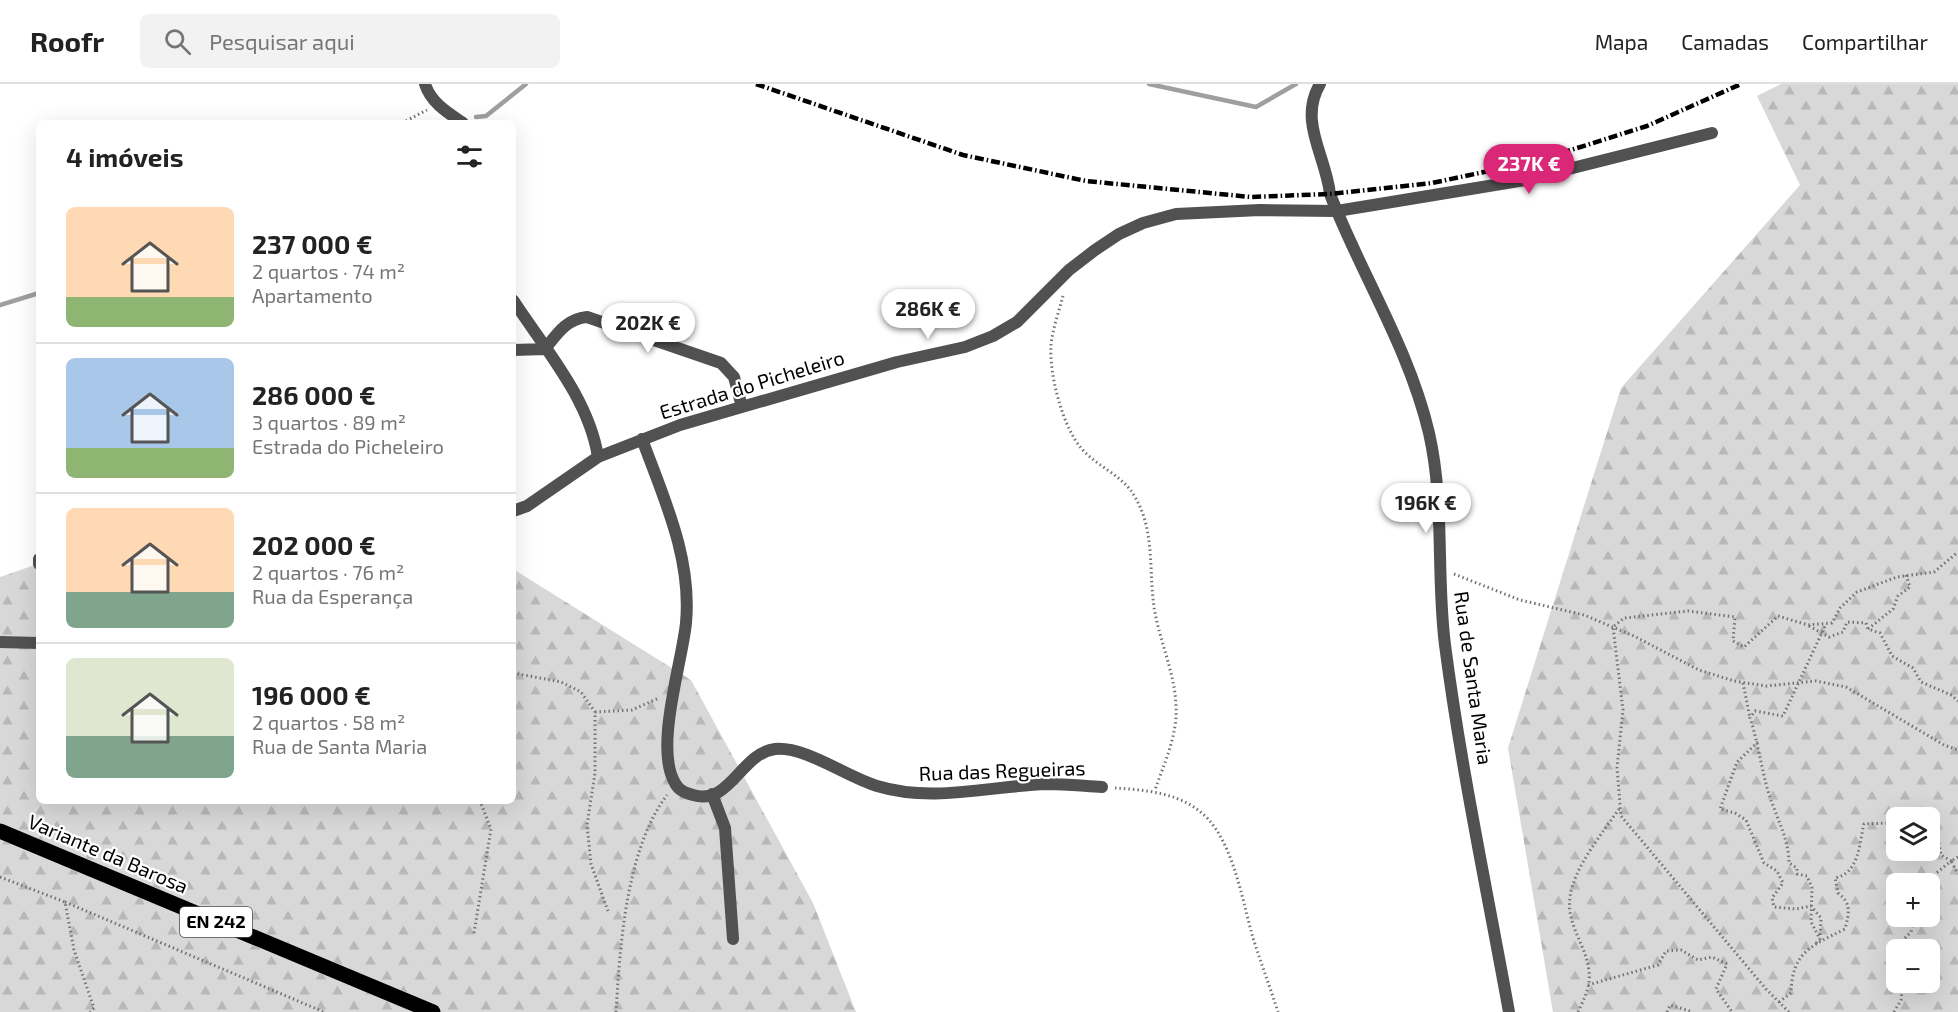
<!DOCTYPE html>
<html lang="pt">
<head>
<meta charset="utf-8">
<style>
	:root { --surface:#fff; --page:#f2f2f2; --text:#222; --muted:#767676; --line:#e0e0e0; --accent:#db2777 }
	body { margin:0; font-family:"Exo 2",sans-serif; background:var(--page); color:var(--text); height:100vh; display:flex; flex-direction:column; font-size:22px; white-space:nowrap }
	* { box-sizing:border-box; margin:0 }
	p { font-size:20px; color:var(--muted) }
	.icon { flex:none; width:33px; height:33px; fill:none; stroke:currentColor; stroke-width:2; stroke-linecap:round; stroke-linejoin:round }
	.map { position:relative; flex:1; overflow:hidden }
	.drawer { position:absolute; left:36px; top:36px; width:480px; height:684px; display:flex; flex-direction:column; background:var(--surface); border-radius:9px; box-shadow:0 6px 24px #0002 }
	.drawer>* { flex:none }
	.controls { position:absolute; left:1886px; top:723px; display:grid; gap:12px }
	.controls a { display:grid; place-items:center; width:54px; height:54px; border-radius:9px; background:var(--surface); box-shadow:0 6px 24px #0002; font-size:30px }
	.price { position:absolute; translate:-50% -51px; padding:0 14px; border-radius:21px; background:#fff; color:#222; font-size:20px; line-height:39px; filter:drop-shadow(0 2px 3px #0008) }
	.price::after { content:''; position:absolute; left:50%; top:36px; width:18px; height:14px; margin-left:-9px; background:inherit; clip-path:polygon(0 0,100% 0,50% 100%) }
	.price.current { background:var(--accent); color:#fff }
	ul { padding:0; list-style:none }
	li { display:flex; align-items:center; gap:18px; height:150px; padding:0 30px }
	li+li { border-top:2px solid var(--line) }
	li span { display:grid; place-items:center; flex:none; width:168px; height:120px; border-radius:9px; color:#555 }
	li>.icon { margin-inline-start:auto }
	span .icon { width:72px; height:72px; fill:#fffc; stroke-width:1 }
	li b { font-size:26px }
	h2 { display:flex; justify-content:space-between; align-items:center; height:72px; padding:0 30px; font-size:26px }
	header { display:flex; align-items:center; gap:36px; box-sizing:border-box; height:84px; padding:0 30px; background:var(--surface); border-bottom:2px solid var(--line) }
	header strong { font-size:28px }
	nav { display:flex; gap:33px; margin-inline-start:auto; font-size:21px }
	.search { width:420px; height:54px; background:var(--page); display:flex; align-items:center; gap:15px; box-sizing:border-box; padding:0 21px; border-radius:9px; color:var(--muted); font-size:22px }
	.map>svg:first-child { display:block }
	.forest { fill:url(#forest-firs); fill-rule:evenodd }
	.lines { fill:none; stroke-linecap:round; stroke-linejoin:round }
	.stream { stroke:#9f9f9f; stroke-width:4.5 }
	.primary-casing { stroke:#dbdbdb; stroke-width:16 }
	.path { stroke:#737373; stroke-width:3; stroke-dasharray:1.5 3; stroke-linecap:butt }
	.minor { stroke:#515151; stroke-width:12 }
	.tertiary { stroke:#515151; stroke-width:12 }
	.primary { stroke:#000; stroke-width:15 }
	.rail { stroke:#000; stroke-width:4.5; stroke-dasharray:9 3 1.5 3; stroke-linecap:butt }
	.labels { text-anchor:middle; stroke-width:4.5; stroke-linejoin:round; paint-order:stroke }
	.shield { fill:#fff; stroke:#4c4c4c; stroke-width:1.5 }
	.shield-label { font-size:18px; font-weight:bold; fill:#000 }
	.street-label { font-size:20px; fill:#000; stroke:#fff }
</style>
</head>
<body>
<header>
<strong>Roofr</strong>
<div class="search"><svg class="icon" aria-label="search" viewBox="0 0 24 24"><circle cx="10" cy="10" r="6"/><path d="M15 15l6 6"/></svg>Pesquisar aqui</div>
<nav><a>Mapa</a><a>Camadas</a><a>Compartilhar</a></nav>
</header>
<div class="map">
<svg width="1958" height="928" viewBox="0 0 1958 928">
	<defs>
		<pattern id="forest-firs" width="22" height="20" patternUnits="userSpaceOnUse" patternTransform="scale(1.5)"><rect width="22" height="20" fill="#d8d8d8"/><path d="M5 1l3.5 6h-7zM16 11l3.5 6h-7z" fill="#b8b8b8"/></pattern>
	</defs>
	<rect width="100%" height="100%" fill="#fff"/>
	<!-- forest -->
	<path class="forest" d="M1781 0H1958V928H1553L1508 664 1621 304 1800 101 1757 12ZM1896 734H1929V766H1896ZM1896 800H1929V832H1896ZM1896 866H1929V898H1896Z
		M35 481H39V717H513V485L691 596 813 819 856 928H0V493Z"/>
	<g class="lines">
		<!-- stream -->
		<path class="stream" d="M1149 0 1256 23 1296 0
			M476 33 486 32 526 0
			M0 221 39 209"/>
		<!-- primary casing -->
		<g class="primary-casing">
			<path id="primary" d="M0 747 433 928"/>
		</g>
		<!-- path -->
		<path class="path" d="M402 39 427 26
			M1063 212C1059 227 1053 244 1051 260 1049 290 1062 341 1081 364 1097 383 1123 391 1135 413 1156 448 1148 491 1155 529 1161 560 1175 591 1176 622 1178 650 1164 680 1155 706
			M1454 490 1520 516 1584 531 1634 552 1699 586 1734 597 1766 602 1816 597 1846 603 1944 661 1958 666
			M1906 491 1910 503 1898 512 1893 525 1868 545 1880 549 1892 572 1913 584 1921 598 1951 611 1958 617
			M1809 542 1829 553 1843 548 1847 538 1866 539 1868 545
			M513 589 561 598 581 608 595 628V689L587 741 591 780 608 827
			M1743 599 1750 634
			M595 628 632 626 659 614
			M1758 658 1737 678 1720 725 1735 729 1746 736 1764 779 1777 787 1783 799 1772 814 1774 823 1796 825 1811 822 1821 834 1820 854
			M1115 704C1147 706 1184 709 1208 735 1234 763 1243 819 1253 854 1261 879 1270 903 1278 928
			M1958 773 1951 777 1958 790
			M0 793 65 818 74 866 94 924 90 928
			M1923 800 1951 777 1941 771 1937 747 1929 743
			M65 818 324 928
			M474 849 491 745 480 717
			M1816 859 1820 855 1811 838 1812 804 1807 792 1797 790V784L1789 779C1789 754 1775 731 1768 707 1761 683 1758 658 1750 634L1755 627 1783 632 1826 540
			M1901 866V858L1911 848 1914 832
			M1588 901 1658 881 1666 867 1681 866 1698 876 1712 873 1727 880 1716 905 1732 928
			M1779 918 1791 909C1792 868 1811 862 1845 845 1849 829 1852 820 1838 809L1835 794C1859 789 1859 761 1864 740L1891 739 1896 741
			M616 928C620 862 626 765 667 711
			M1578 928C1584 915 1591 902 1589 888 1587 862 1566 841 1570 813 1573 785 1603 748 1619 725
			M1667 928 1670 921 1693 928
			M1789 928 1766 905 1621 732 1617 684 1623 626 1613 543 1624 534 1688 527 1735 533 1733 557 1744 563 1778 532 1808 541 1832 539 1840 524 1857 508 1897 493 1934 488 1958 468
			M1894 928 1901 916 1903 898"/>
		<!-- minor -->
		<path class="minor" d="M425 0C431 19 448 29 463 39
			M513 216C545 265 589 315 598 373
			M513 266 545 265C557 250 566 235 587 233L721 279 734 293 742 323
			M642 355C664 415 692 474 686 539 682 579 654 664 675 699 679 707 686 709 693 711 730 722 741 669 775 665 805 662 847 693 877 702 933 719 990 702 1047 700 1065 700 1084 702 1102 703
			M513 427 527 422 598 373 680 341 897 278 965 263 993 252 1017 238 1069 186 1095 166 1119 150 1143 139 1176 130 1260 126 1337 127 1525 96 1712 49
			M39 475V480
			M0 558 39 559
			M712 710 725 744 733 855"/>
		<!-- tertiary -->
		<path class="tertiary" d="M1320 0C1298 37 1326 72 1330 110 1361 190 1409 264 1429 349 1445 419 1436 490 1445 561 1461 684 1487 806 1509 928"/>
		<!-- primary -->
		<use href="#primary" class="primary"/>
		<!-- rail -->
		<path class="rail" d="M756 0 963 71 1086 97 1251 113 1330 110 1432 99 1536 77 1647 42 1741 0"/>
	</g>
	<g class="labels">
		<!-- shield labels -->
		<rect class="shield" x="180" y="823" width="72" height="30" rx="4.5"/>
		<g class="shield-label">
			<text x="216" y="844">EN 242</text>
		</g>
		<!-- street labels -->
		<g class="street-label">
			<text transform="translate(752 301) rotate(-17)" y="7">Estrada do Picheleiro</text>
			<text transform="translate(1473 594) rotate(82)" y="7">Rua de Santa Maria</text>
			<text transform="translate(1002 687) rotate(-2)" y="7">Rua das Regueiras</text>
			<text transform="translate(108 770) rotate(23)" y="7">Variante da Barosa</text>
		</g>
	</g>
</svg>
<div class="controls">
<a><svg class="icon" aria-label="layers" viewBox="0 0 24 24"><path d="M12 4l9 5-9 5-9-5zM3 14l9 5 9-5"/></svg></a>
<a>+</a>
<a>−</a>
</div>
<b class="price current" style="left:1529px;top:111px">237K €</b>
<b class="price" style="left:928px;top:256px">286K €</b>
<b class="price" style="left:648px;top:270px">202K €</b>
<b class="price" style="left:1426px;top:450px">196K €</b>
<section class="drawer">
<h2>4 imóveis<svg class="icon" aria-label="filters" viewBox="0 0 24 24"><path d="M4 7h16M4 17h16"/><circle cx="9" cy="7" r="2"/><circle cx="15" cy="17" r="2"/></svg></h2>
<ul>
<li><span style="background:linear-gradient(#ffd9b3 75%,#8fb573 0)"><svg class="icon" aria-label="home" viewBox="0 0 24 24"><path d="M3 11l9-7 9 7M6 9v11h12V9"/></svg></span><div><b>237 000 €</b><p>2 quartos · 74 m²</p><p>Apartamento</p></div></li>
<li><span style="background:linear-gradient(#a9c7e8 75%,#8fb573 0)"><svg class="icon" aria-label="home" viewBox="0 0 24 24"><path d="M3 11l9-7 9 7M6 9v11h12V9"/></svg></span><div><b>286 000 €</b><p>3 quartos · 89 m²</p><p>Estrada do Picheleiro</p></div></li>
<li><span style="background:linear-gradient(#ffd9b3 70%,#7fa58c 0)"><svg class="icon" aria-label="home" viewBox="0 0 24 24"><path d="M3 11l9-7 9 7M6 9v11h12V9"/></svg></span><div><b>202 000 €</b><p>2 quartos · 76 m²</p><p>Rua da Esperança</p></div></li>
<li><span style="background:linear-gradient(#dfe7d0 65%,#7fa58c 0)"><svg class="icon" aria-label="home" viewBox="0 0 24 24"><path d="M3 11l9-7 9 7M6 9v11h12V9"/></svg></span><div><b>196 000 €</b><p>2 quartos · 58 m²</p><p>Rua de Santa Maria</p></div></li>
</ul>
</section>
</div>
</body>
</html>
